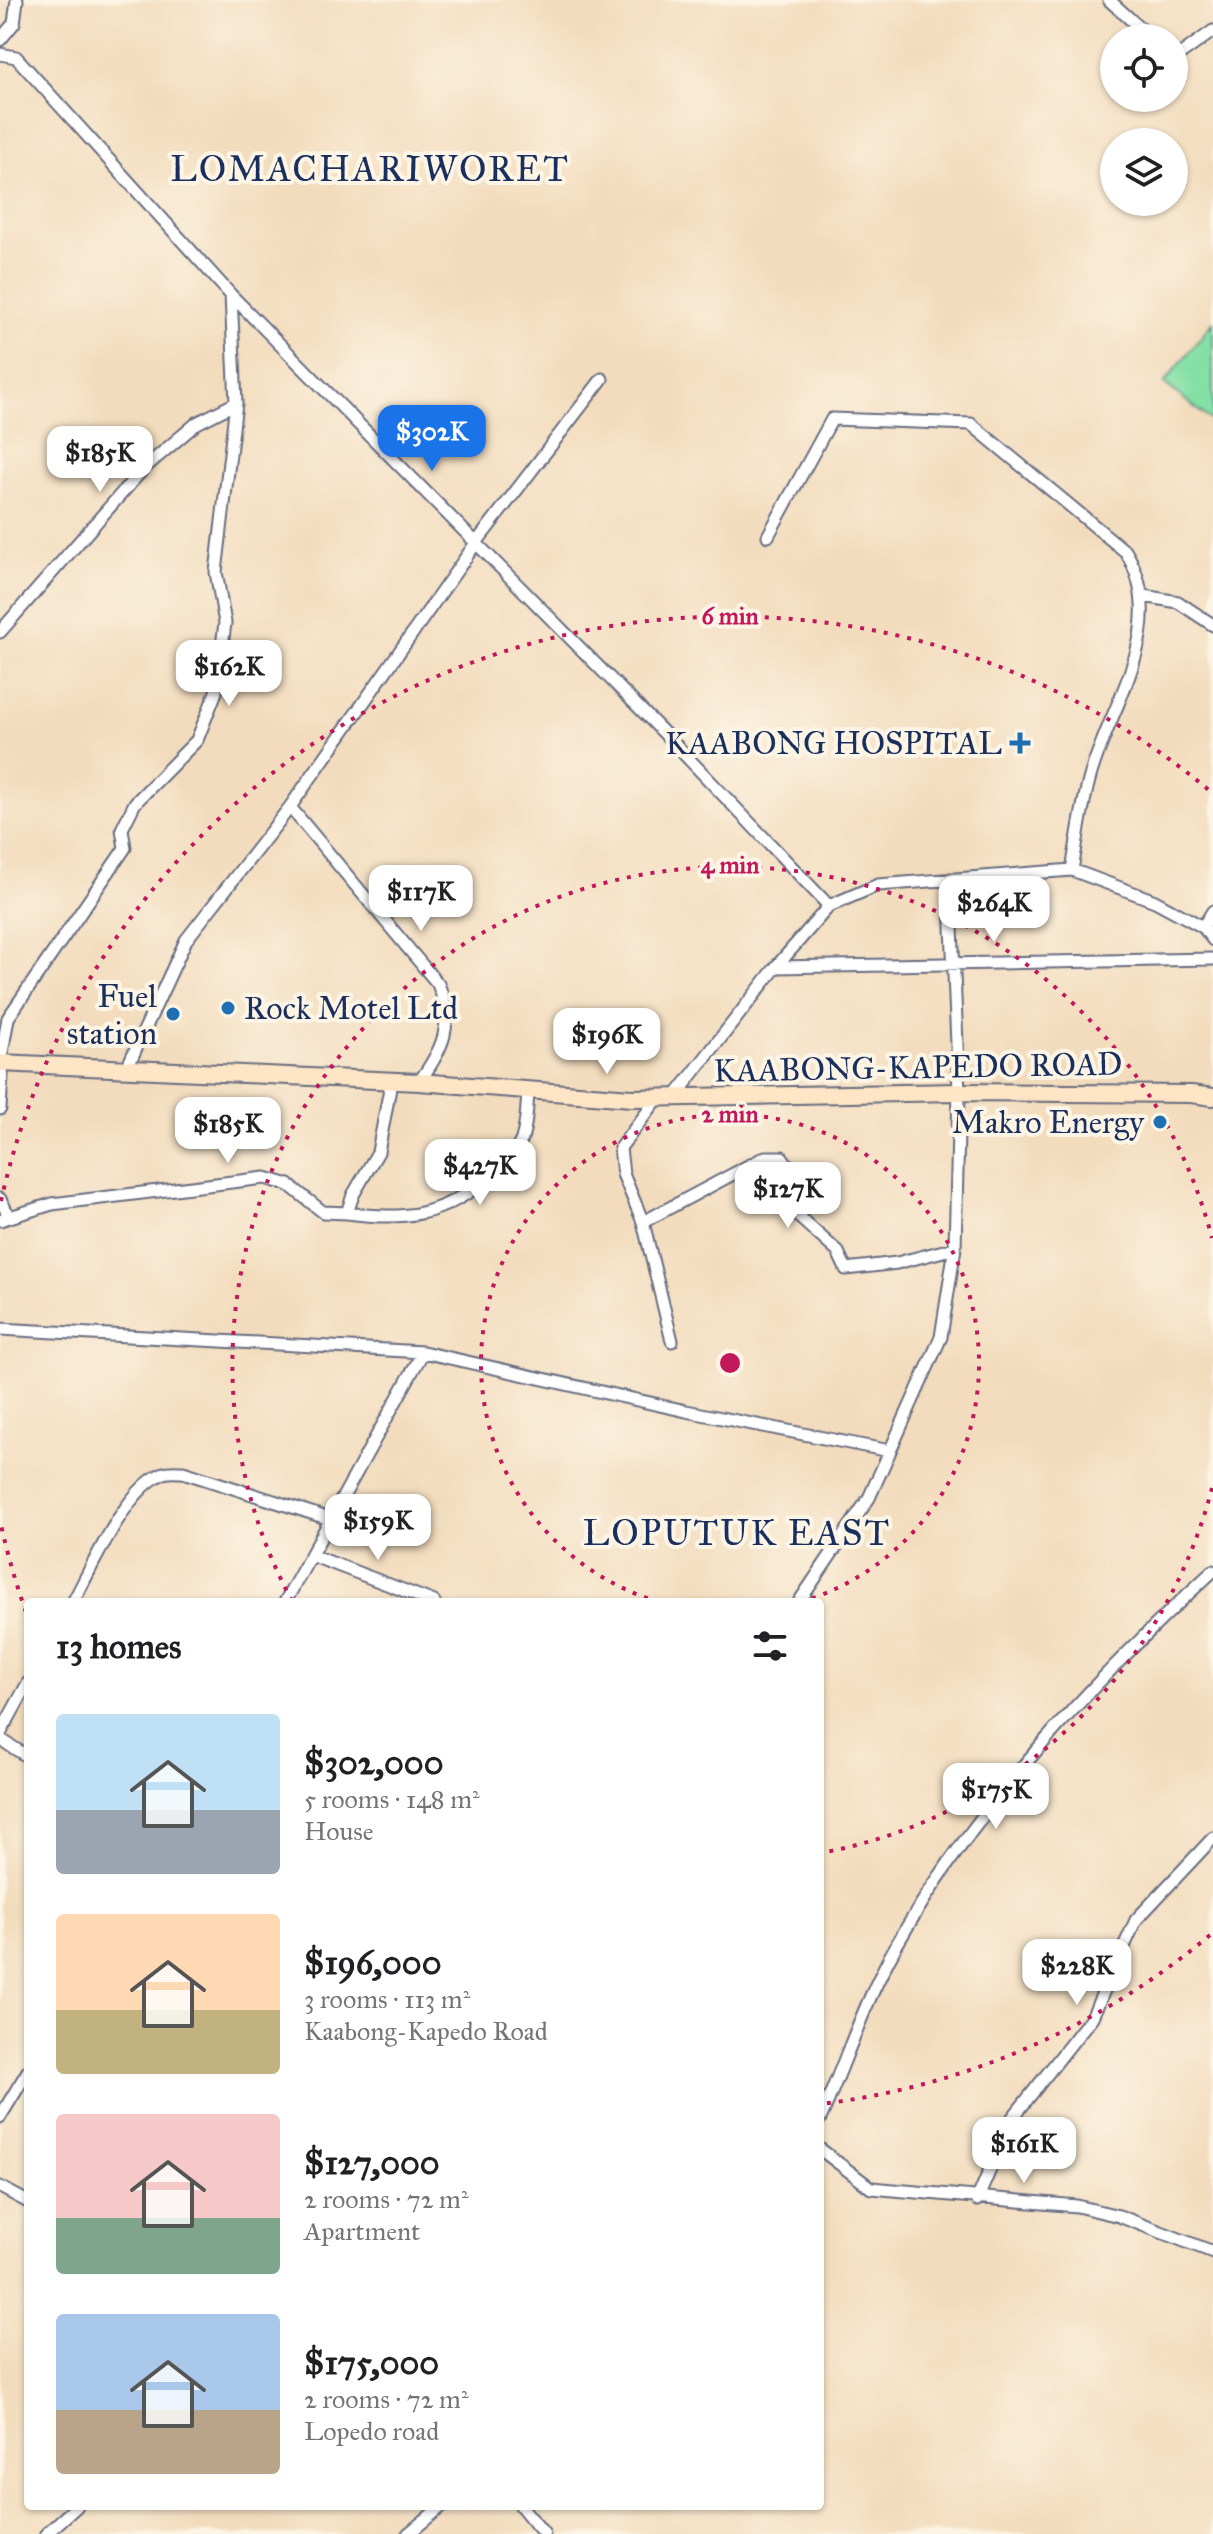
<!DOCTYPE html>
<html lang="en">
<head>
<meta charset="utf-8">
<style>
	:root { --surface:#fff; --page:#f6f6f6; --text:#202124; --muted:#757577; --accent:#1a73e8 }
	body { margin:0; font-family:"IM FELL Great Primer",serif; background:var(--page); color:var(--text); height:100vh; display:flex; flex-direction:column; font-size:30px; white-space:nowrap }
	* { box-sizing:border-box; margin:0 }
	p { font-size:26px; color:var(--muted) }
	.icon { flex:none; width:44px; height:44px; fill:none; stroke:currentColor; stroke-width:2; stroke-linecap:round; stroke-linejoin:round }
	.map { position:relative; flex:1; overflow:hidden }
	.side { position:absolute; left:24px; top:1598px; width:800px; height:912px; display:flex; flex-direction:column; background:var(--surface); border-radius:8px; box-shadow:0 2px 6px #0004 }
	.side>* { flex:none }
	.tools { position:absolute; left:1100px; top:24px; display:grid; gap:16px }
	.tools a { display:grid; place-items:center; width:88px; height:88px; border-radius:50%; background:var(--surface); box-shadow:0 2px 6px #0004; font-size:40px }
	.price { position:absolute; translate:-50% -68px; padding:0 18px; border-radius:16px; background:#fff; color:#222; font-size:26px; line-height:52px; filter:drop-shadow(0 2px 4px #0008) }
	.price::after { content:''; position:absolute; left:50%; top:48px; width:24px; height:18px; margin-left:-12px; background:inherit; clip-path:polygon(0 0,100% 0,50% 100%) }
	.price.active { background:var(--accent); color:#fff }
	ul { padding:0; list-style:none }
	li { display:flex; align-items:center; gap:24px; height:200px; padding:0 32px }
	li span { display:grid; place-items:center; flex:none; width:224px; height:160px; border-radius:8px; color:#555 }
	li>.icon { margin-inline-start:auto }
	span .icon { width:96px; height:96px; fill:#fffc; stroke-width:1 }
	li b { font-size:34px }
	h2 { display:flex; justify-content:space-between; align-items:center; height:96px; padding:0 32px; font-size:34px }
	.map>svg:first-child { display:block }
	.green { fill:#85e0a6; stroke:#508882; stroke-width:2 }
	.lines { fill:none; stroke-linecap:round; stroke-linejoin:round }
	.minor-casing { stroke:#676c7f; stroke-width:15 }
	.secondary-casing { stroke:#676c7f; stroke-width:20 }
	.minor { stroke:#fff; stroke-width:11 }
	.secondary { stroke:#fde5c5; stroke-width:16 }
	.ring { fill:none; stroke:#c2185b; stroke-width:4; stroke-dasharray:4 8 }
	.poi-dot { fill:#1f6fb2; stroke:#fcf5e5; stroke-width:3 }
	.labels { text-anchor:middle; stroke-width:8; stroke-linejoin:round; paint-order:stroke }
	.poi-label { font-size:32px; fill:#1b2f5e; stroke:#fcf5e5; text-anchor:end }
	.street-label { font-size:32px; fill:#1b2f5e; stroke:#fcf5e5 }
	.quarter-label { font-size:36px; letter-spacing:2px; fill:#1b2f5e; stroke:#fcf5e5 }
	.centre { fill:#c2185b; stroke:#fcf5e5; stroke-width:4 }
	.ring-label { font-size:24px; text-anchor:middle; font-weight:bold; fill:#c2185b; stroke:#fcf5e5; stroke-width:8; stroke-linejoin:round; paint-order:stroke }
</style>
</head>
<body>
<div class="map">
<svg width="1213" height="2534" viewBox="0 0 1213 2534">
	<rect width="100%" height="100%" fill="#fcf5e5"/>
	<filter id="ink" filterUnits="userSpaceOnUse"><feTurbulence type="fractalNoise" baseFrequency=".0125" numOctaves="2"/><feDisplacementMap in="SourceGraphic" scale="16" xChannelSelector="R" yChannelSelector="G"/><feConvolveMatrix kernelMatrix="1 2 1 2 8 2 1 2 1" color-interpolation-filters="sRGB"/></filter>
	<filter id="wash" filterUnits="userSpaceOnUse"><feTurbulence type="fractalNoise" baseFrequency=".006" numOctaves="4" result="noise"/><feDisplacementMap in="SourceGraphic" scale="32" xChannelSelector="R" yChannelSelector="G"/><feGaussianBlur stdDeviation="1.8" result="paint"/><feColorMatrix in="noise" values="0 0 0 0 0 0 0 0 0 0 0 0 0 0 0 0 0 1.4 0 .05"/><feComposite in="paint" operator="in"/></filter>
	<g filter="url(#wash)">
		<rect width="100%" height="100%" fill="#f3dcbd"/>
		<!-- green -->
		<path class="green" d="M1213 322V422L1164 383Z"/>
	</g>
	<g filter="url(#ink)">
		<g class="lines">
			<!-- minor casing -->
			<g class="minor-casing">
				<path id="minor" d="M1109 0 1151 38
					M0 40 14 23 17 0
					M0 54 16 57 231 295 666 735 829 906
					M1174 59 1213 31
					M768 536 832 419 971 424 1126 552C1169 624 1116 696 1093 767 1082 800 1078 837 1072 870
					M1144 596 1178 602 1213 625
					M0 632 143 469 197 423 236 403
					M290 807 438 984C455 1024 443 1049 419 1082
					M1203 927 1213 911
					M776 967 1213 959
					M2 1053 8 1018 125 848 122 829 135 803 197 740 216 692 225 623 216 572 236 403 231 295
					M126 1070 186 940 290 807 476 543 602 379
					M658 1098 620 1148 623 1174 643 1222 672 1341
					M674 1098 776 967 829 906 878 885 1072 870 1155 901 1203 927 1213 940
					M0 1109 3 1058
					M0 1199 9 1216
					M347 1213C407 1221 443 1216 490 1176 501 1166 517 1153 522 1139 527 1123 527 1106 528 1090
					M0 1220 52 1204 265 1178 289 1185 323 1212 347 1213 353 1195 378 1152 391 1083
					M643 1222 765 1157H782L806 1191 800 1218 838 1252 846 1269 897 1263 955 1248
					M0 1329 423 1352 686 1411 890 1451
					M311 1555 434 1602
					M73 1602C92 1568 126 1487 164 1473 169 1471 178 1472 183 1472L330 1519
					M285 1602 423 1352
					M799 1602 869 1498 941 1337 955 1248 959 1092 950 879
					M0 1734 28 1683
					M0 1739 28 1757
					M0 2117 28 2071
					M820 2119C845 2063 865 2000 896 1946 977 1804 1093 1681 1213 1571
					M820 2149 871 2188 1077 2206 1119 2216 1213 2252
					M0 2187 28 2202
					M977 2200 1011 2120 1092 2017 1136 1920 1213 1838
					M521 2506 544 2534
					M46 2534 77 2506
					M408 2534 442 2506"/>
			</g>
			<!-- secondary casing -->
			<g class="secondary-casing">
				<path id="secondary" d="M0 1063 419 1082 632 1098 959 1092 1191 1094 1213 1097"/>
			</g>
			<!-- minor -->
			<use href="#minor" class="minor"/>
			<!-- secondary -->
			<use href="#secondary" class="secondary"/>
		</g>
	</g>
	<!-- distance rings -->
	<g class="ring">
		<path d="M659 1602A249 249 0 1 1 801 1602"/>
		<path d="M1212 1488A498 498 0 0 1 821 1853M292 1601A498 498 0 1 1 1212 1238"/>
		<path d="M1210 1935A747 747 0 0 1 821 2104M26 1612A747 747 0 0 1 1 1525M1 1201A747 747 0 0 1 1210 791"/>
	</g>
	<!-- markers -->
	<g class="poi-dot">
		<path d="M1016 731h8v8h8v8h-8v8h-8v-8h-8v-8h8z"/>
		<circle cx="228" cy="1008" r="8"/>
		<circle cx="173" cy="1014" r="8"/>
		<circle cx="1160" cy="1122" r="8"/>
	</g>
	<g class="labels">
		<!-- poi labels -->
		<g class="poi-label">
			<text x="1002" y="754">KAABONG HOSPITAL</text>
			<text x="157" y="1007">Fuel<tspan x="157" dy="37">station</tspan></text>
			<text x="244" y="1019" text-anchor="start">Rock Motel Ltd</text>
			<text x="1144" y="1133">Makro Energy</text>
		</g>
		<!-- street labels -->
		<g class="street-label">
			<text transform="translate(918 1067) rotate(-1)" y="11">KAABONG-KAPEDO ROAD</text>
		</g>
		<!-- quarter labels -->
		<g class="quarter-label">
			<text x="370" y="181">LOMACHARIWORET</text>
			<text x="737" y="1545">LOPUTUK EAST</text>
		</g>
	</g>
	<circle cx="730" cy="1363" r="12" class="centre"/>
	<g class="ring-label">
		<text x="730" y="624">6 min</text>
		<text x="730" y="873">4 min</text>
		<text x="730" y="1122">2 min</text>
	</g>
</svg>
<div class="tools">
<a><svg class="icon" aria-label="locate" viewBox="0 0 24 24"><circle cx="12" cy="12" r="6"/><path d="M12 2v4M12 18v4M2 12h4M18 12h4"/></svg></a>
<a><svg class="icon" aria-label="layers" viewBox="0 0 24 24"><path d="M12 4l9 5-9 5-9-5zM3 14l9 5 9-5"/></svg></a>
</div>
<b class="price active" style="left:432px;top:473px">$302K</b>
<b class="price" style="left:100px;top:494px">$185K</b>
<b class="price" style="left:229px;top:708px">$162K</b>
<b class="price" style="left:421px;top:933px">$117K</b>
<b class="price" style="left:994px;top:944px">$264K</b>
<b class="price" style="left:607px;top:1076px">$196K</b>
<b class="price" style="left:228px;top:1165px">$185K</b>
<b class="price" style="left:480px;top:1207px">$427K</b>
<b class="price" style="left:788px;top:1230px">$127K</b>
<b class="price" style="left:378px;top:1562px">$159K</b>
<b class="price" style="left:996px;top:1831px">$175K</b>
<b class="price" style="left:1077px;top:2007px">$228K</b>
<b class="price" style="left:1024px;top:2185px">$161K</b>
<section class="side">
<h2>13 homes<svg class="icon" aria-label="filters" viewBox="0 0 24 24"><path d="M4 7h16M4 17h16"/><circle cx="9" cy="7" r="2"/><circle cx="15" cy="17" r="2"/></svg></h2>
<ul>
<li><span style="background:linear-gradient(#bfe0f5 60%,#9aa5b1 0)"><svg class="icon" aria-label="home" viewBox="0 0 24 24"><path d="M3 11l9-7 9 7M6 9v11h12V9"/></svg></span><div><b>$302,000</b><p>5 rooms · 148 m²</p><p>House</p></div></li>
<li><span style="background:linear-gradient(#ffd9b3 60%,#c2b280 0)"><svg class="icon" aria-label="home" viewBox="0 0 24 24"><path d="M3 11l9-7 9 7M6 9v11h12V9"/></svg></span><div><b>$196,000</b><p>3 rooms · 113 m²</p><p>Kaabong-Kapedo Road</p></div></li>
<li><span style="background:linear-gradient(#f6c9c9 65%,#7fa58c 0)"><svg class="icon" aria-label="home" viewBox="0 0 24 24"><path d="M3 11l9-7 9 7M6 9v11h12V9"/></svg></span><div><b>$127,000</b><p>2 rooms · 72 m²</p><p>Apartment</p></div></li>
<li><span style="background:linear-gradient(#a9c7e8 60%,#b9a48a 0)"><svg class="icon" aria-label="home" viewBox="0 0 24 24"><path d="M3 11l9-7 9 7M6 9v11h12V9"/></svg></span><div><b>$175,000</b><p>2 rooms · 72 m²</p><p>Lopedo road</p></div></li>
</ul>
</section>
</div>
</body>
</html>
